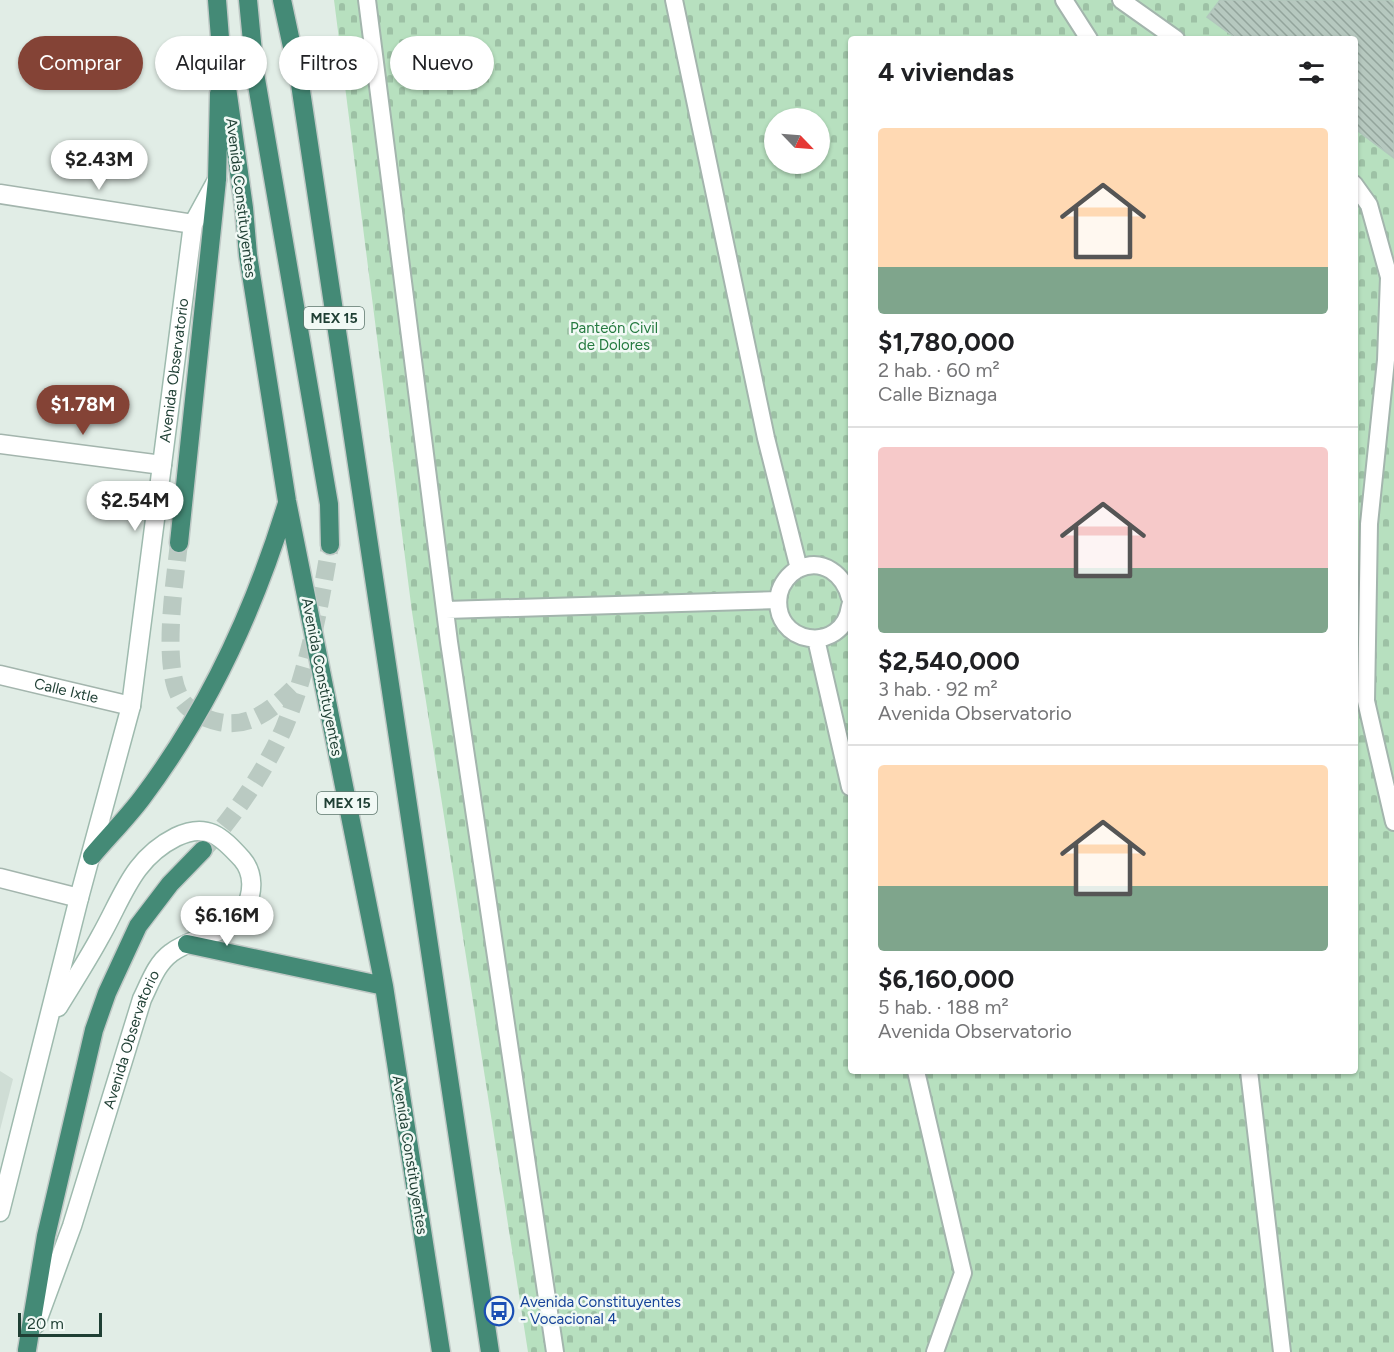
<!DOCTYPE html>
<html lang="es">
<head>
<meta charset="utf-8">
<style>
	:root { --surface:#fff; --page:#f6f6f6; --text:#202124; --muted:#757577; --line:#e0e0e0; --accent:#844336 }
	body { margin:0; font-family:Figtree,sans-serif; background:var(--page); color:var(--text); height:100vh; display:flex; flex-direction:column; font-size:22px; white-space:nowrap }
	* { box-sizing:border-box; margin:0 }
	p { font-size:20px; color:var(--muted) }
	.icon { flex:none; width:33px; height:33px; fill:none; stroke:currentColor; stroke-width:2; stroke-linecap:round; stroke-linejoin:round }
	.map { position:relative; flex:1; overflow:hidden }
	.panel { position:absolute; left:848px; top:36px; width:510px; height:1038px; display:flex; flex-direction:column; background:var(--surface); border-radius:6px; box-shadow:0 2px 4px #0004 }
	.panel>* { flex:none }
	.hud { position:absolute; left:18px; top:36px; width:570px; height:54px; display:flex; gap:12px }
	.needle { width:39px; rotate:115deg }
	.tools { position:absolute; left:764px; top:108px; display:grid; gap:12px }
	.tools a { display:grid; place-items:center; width:66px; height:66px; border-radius:50%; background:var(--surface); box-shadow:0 2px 4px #0004; font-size:30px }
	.scale { position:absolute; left:18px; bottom:15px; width:84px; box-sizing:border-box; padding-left:6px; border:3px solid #1f3f34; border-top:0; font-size:16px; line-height:21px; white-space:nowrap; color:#1f3f34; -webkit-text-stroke:4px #f1f9f5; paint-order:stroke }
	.price { position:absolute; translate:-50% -51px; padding:0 14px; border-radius:21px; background:#fff; color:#222; font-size:20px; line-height:39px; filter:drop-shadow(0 2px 3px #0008) }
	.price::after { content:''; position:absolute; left:50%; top:36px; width:18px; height:14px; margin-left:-9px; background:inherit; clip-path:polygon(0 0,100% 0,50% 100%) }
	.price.active { background:var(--accent); color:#fff }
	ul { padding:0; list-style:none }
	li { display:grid; align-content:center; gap:12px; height:318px; padding:0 30px }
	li+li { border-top:2px solid var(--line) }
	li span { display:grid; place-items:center; height:186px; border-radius:6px; color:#555 }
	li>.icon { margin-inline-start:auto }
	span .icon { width:108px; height:108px; fill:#fffc; stroke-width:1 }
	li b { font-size:26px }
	h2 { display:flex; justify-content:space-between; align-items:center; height:72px; padding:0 30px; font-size:26px }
	.pill { padding:0 21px; border-radius:27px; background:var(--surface); box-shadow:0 2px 4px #0004; font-size:21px; line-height:54px }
	.pill.active { background:var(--accent); color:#fff }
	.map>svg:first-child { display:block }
	.built { fill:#cfddd5 }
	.cemetery { fill:url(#cemetery-stones); fill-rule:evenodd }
	.building { fill:url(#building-back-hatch); stroke:#b2c7bd; stroke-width:1.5 }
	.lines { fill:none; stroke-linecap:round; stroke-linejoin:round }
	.trunk-tunnel { stroke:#bacac2; stroke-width:18; stroke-dasharray:18 9; stroke-linecap:butt }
	.service-casing { stroke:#a3b5ad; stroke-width:20 }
	.minor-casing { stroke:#a3b5ad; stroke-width:21 }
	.secondary-casing { stroke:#9ebaae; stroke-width:21 }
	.trunk-casing { stroke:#c0c9c6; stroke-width:21 }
	.service { stroke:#fff; stroke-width:16 }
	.minor { stroke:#fff; stroke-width:18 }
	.secondary { stroke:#fff; stroke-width:18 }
	.trunk { stroke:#448a76; stroke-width:18 }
	.labels { text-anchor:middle; stroke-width:5; stroke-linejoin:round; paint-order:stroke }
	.shield { fill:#f1f9f5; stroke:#5e776e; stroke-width:1.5 }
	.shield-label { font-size:14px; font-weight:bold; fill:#1f3f34 }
	.street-label { font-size:15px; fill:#1f3f34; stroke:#f1f9f5 }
	.park-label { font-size:15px; fill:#257a40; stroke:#f1f9f5 }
	.transit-label { font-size:15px; fill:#164399; stroke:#f1f9f5; text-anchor:start }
</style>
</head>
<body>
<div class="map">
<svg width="1394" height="1352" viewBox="0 0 1394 1352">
	<defs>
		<pattern id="cemetery-stones" width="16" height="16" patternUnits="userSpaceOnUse" patternTransform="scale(1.5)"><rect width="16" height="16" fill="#b7e0bf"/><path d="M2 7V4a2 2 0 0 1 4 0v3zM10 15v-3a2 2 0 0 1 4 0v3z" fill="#9dc1a5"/></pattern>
		<pattern id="building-back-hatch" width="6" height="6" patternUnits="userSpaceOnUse" patternTransform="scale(1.5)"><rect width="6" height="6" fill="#b6c8bf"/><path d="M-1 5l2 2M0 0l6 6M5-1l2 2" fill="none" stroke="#93a49c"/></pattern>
	</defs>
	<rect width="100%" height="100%" fill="#e1ede6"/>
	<!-- built -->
	<path class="built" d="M0 1071 13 1079 0 1130Z"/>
	<!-- cemetery -->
	<path class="cemetery" d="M334 0H1394V1352H528L412 612ZM850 39H1354V1071H850ZM774 118H819V164H774Z"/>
	<!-- building -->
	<path class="building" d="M1220 0H1390L1394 3V158L1354 128V39H1237L1207 17Z"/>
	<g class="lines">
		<!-- trunk-tunnel -->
		<path class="trunk-tunnel" d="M179 543C175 581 161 666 181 699 189 712 205 719 219 722 250 729 275 707 295 687
			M206 847C236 814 266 769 284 728 308 670 320 606 330 545"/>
		<!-- service casing -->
		<g class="service-casing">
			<path id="service" d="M367 0 449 642 555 1352
				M674 0 766 438 799 569
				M1064 0 1089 39
				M1121 0 1176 39
				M1354 184 1369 205 1389 277 1386 360 1369 524 1366 701 1394 822
				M850 598C844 575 823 557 798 569 789 574 781 584 779 594 770 645 843 656 850 606
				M446 610 778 600
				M816 639 850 787
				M916 1071 963 1273 935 1352
				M1249 1071 1282 1352"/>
		</g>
		<!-- minor casing -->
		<g class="minor-casing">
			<g id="minor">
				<path d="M0 194 193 224"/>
				<path d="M0 444 162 465"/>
				<path id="s1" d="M0 675 131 706"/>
				<path d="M0 878 79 898"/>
			</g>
		</g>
		<!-- secondary casing -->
		<g class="secondary-casing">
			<g id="secondary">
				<path id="s2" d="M0 1212 79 898 131 706 193 224 217 180"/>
				<path id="s3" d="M36 1324 72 1226 142 999C150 983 156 964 171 953 193 936 230 935 244 910 254 893 254 873 242 859 221 836 207 822 176 837 132 859 123 897 100 937 87 961 72 984 58 1007"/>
			</g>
		</g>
		<!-- trunk casing -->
		<g class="trunk-casing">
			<path id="trunk" d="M217 0 220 38 244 208 248 255 287 501 384 986 441 1352
				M248 0 255 73 329 504 330 545
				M282 0 300 84 490 1352
				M179 543 217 180 219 93
				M92 856C108 837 127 818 142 798 209 709 255 608 287 503
				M187 944 384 986
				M27 1350 46 1236 94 1030 107 993 138 926 170 884 203 850"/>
		</g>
		<!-- service -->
		<use href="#service" class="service"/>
		<!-- minor -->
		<use href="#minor" class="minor"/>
		<!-- secondary -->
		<use href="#secondary" class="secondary"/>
		<!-- trunk -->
		<use href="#trunk" class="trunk"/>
	</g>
	<!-- icons -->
	<defs>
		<g id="bus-ring" transform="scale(1.5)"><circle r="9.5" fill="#f1f9f5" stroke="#1a4fb4" stroke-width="1.5"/><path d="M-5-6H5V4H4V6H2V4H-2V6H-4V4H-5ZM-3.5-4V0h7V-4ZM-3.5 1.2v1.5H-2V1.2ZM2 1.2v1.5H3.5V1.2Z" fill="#1a4fb4"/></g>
	</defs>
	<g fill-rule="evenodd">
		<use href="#bus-ring" x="499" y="1311"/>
	</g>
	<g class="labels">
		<!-- shield labels -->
		<g class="shield">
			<rect x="304" y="307" width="60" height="22" rx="4.5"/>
			<rect x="317" y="792" width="60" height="22" rx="4.5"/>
		</g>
		<g class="shield-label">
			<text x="334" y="323">MEX 15</text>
			<text x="347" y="808">MEX 15</text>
		</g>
		<!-- street labels -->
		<g class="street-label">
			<text transform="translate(241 198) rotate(83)" y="5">Avenida Constituyentes</text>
			<text dy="5" stroke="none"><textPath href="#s2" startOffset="861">Avenida Observatorio</textPath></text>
			<text transform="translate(322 677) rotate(79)" y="5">Avenida Constituyentes</text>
			<text dy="5" stroke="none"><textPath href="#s1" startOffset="68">Calle Ixtle</textPath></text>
			<text dy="5" stroke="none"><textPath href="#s3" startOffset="300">Avenida Observatorio</textPath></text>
			<text transform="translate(410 1155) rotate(81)" y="5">Avenida Constituyentes</text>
		</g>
		<!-- park labels -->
		<g class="park-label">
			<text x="614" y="333">Panteón Civil<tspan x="614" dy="17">de Dolores</tspan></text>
		</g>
		<!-- transit labels -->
		<g class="transit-label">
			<text x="520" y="1307">Avenida Constituyentes<tspan x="520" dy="17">- Vocacional 4</tspan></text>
		</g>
	</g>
</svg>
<div class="tools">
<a><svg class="needle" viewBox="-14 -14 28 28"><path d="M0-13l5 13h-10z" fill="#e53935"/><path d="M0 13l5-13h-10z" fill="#757577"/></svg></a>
</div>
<div class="scale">20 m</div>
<b class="price" style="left:99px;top:191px">$2.43M</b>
<b class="price active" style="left:83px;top:436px">$1.78M</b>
<b class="price" style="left:135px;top:532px">$2.54M</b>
<b class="price" style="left:227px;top:947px">$6.16M</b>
<div class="hud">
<a class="pill active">Comprar</a>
<a class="pill">Alquilar</a>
<a class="pill">Filtros</a>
<a class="pill">Nuevo</a>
</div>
<section class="panel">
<h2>4 viviendas<svg class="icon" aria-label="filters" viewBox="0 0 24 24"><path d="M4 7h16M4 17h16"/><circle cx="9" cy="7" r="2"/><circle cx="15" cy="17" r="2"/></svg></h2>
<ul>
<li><span style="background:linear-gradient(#ffd9b3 75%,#7fa58c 0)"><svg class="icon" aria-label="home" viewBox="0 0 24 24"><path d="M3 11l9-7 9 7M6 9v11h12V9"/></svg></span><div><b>$1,780,000</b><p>2 hab. · 60 m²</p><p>Calle Biznaga</p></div></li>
<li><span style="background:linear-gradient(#f6c9c9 65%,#7fa58c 0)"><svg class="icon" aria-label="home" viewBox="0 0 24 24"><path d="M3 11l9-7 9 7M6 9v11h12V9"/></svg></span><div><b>$2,540,000</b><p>3 hab. · 92 m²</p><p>Avenida Observatorio</p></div></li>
<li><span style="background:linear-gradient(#ffd9b3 65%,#7fa58c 0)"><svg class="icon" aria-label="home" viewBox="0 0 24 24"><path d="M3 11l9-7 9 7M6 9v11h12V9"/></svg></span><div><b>$6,160,000</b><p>5 hab. · 188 m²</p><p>Avenida Observatorio</p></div></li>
</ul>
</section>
</div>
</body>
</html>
